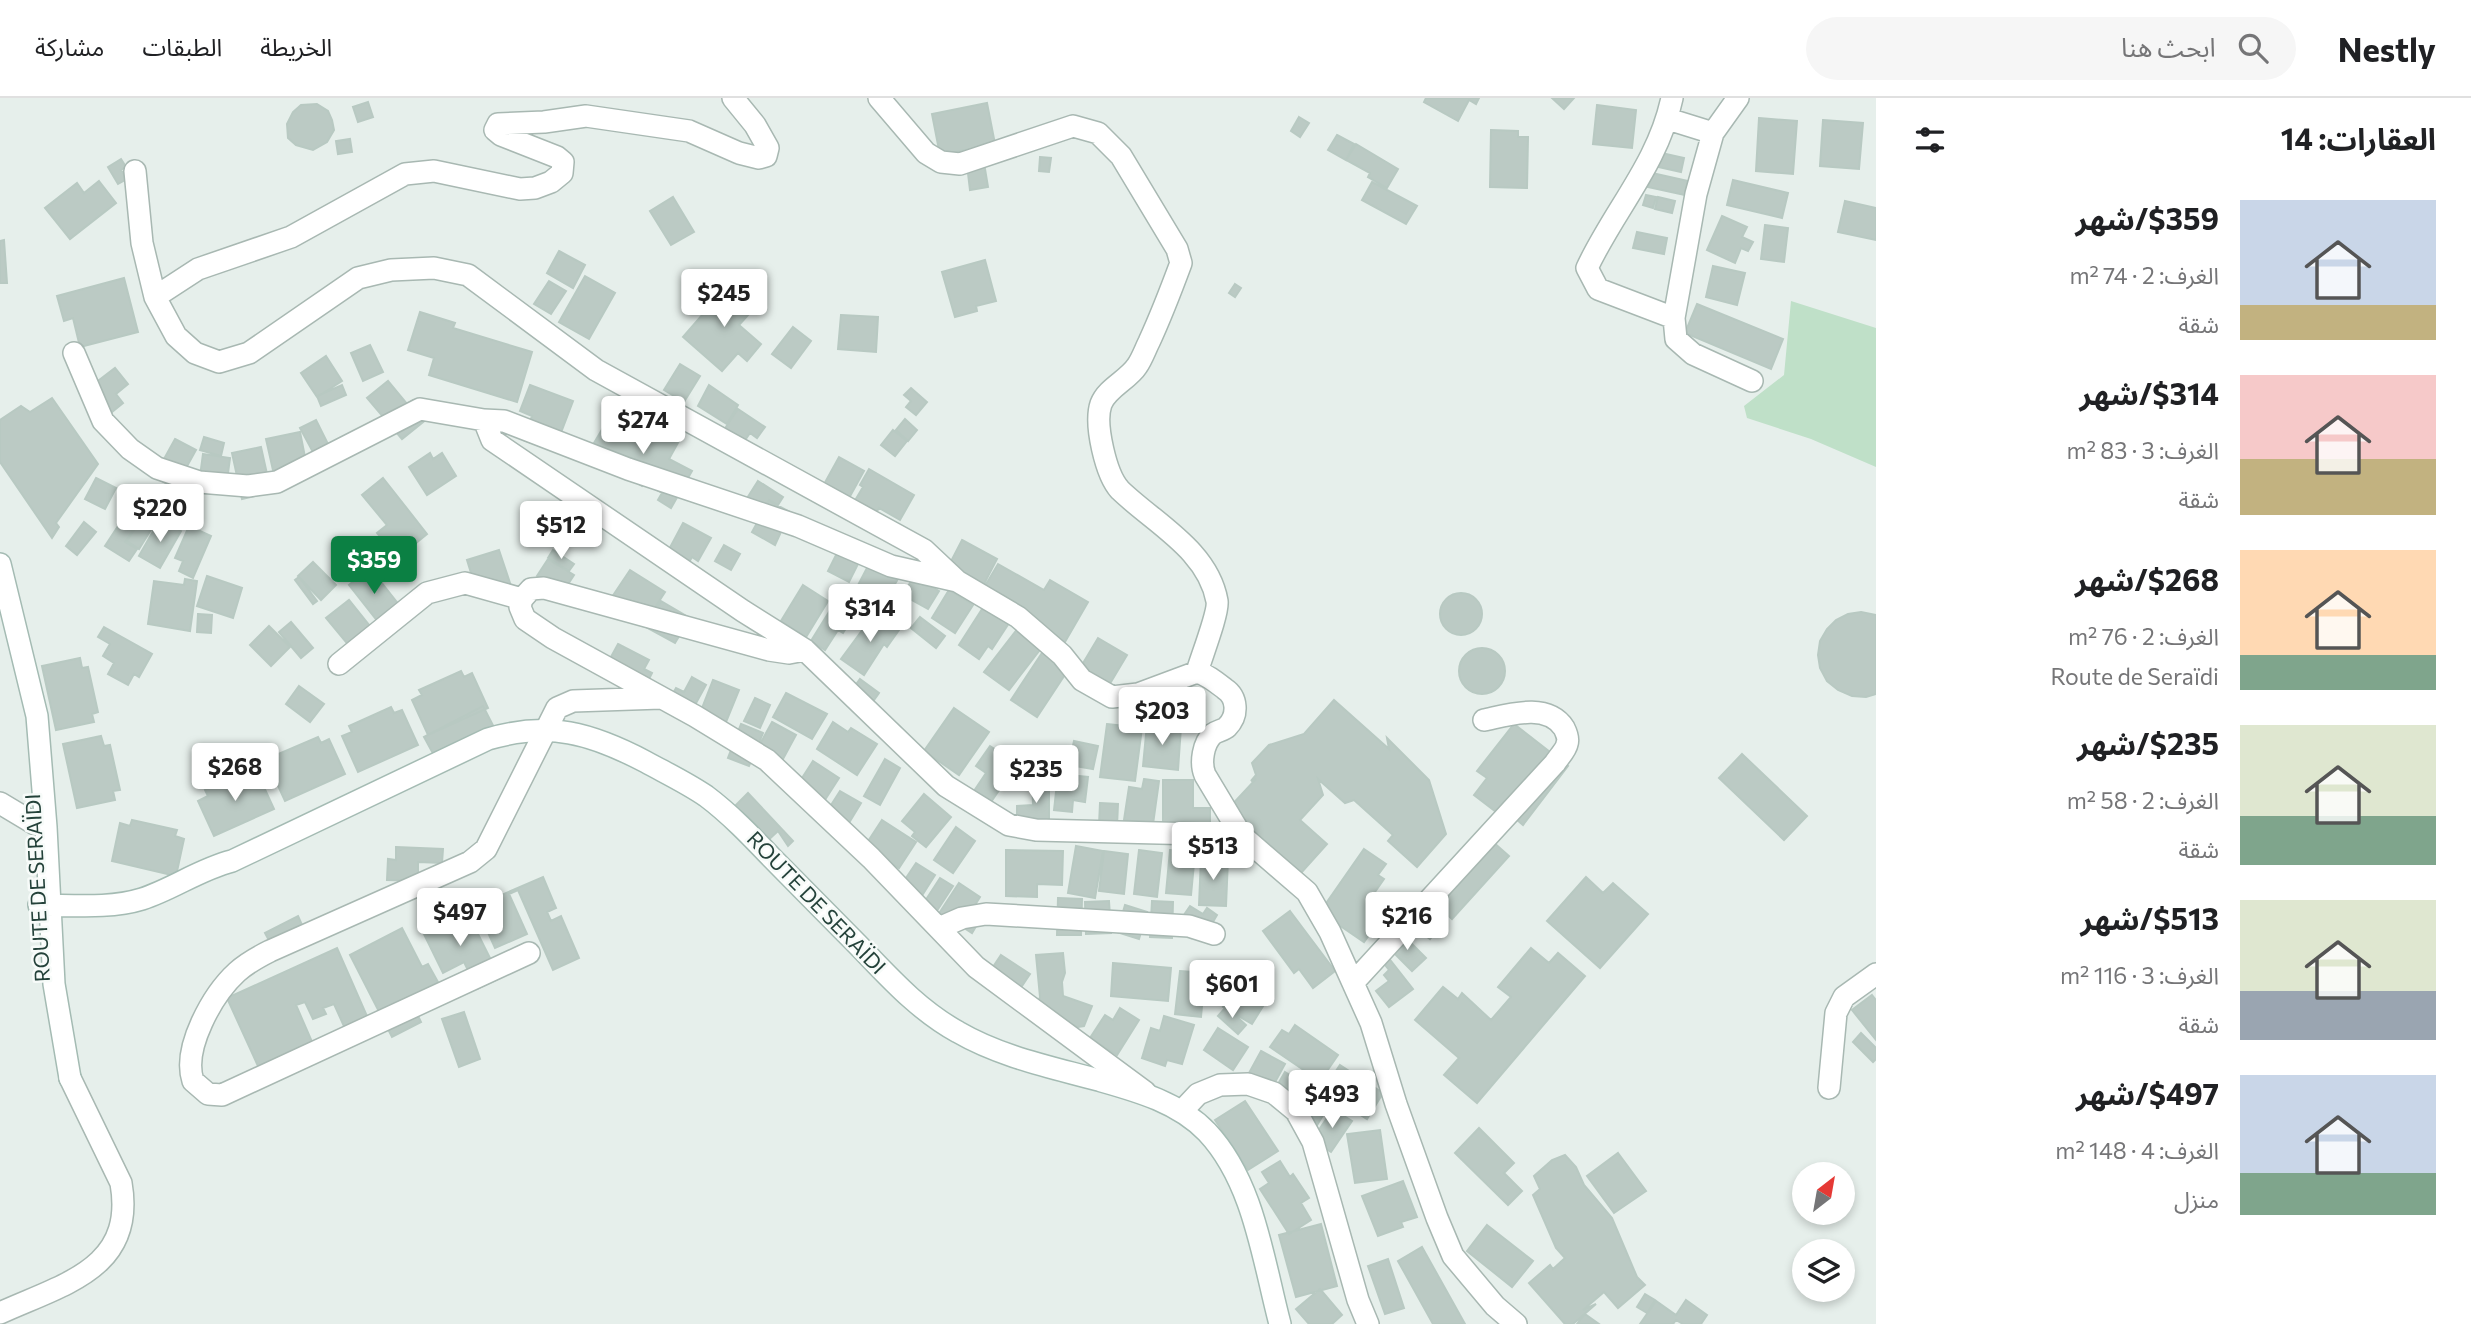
<!DOCTYPE html>
<html lang="ar">
<head>
<meta charset="utf-8">
<style>
	:root { --surface:#fff; --page:#f6f6f6; --text:#202124; --muted:#757577; --line:#e0e0e0; --accent:#0b8043 }
	body { margin:0; font-family:Commissioner,"Noto Sans Arabic",sans-serif; background:var(--page); color:var(--text); direction:rtl; height:100vh; display:flex; flex-direction:column; font-size:26px; white-space:nowrap }
	* { box-sizing:border-box; margin:0 }
	p { font-size:23px; color:var(--muted) }
	.icon { flex:none; width:38px; height:38px; fill:none; stroke:currentColor; stroke-width:2; stroke-linecap:round; stroke-linejoin:round }
	.map { position:relative; flex:1; overflow:hidden; direction:ltr }
	.side { display:flex; flex-direction:column; background:var(--surface); width:595px }
	.side>* { flex:none }
	.needle { width:46px; rotate:31deg }
	.buttons { position:absolute; left:1792px; top:1064px; display:grid; gap:14px }
	.buttons a { display:grid; place-items:center; width:63px; height:63px; border-radius:50%; background:var(--surface); box-shadow:0 4px 10px #0003; font-size:35px }
	.price { position:absolute; translate:-50% -60px; padding:0 16px; border-radius:7px; background:#fff; color:#222; font-size:23px; line-height:46px; filter:drop-shadow(0 2px 4px #0008) }
	.price::after { content:''; position:absolute; left:50%; top:42px; width:21px; height:16px; margin-left:-10px; background:inherit; clip-path:polygon(0 0,100% 0,50% 100%) }
	.price.current { background:var(--accent); color:#fff }
	ul { padding:0; list-style:none }
	li { display:flex; align-items:center; gap:21px; height:175px; padding:0 35px }
	li span { display:grid; place-items:center; flex:none; width:196px; height:140px; border-radius:0px; color:#555 }
	li>.icon { margin-inline-start:auto }
	span .icon { width:84px; height:84px; fill:#fffc; stroke-width:1 }
	li b { font-size:30px }
	h2 { display:flex; justify-content:space-between; align-items:center; height:84px; padding:0 35px; font-size:30px }
	header { display:flex; align-items:center; gap:42px; box-sizing:border-box; height:98px; padding:0 35px; background:var(--surface); border-bottom:2px solid var(--line) }
	header strong { font-size:33px }
	nav { display:flex; gap:38px; margin-inline-start:auto; font-size:24px }
	.search { width:490px; height:63px; background:var(--page); display:flex; align-items:center; gap:18px; box-sizing:border-box; padding:0 24px; border-radius:38px; color:var(--muted); font-size:26px }
	main { display:flex; flex:1; min-height:0 }
	.map>svg:first-child { display:block }
	.green { fill:#bfe0c8 }
	.building { fill:#bbcac4; stroke:#b8c9c2; stroke-width:2 }
	.lines { fill:none; stroke-linecap:round; stroke-linejoin:round }
	.street-casing { stroke:#a8b8b2; stroke-width:24 }
	.secondary-casing { stroke:#a4bbb3; stroke-width:24 }
	.street { stroke:#fff; stroke-width:21 }
	.secondary { stroke:#fff; stroke-width:21 }
	.labels { text-anchor:middle; stroke-width:5; stroke-linejoin:round; paint-order:stroke }
	.street-label { font-size:21px; fill:#24423a; stroke:#f7fbf9 }
</style>
</head>
<body>
<header>
<strong>Nestly</strong>
<div class="search"><svg class="icon" aria-label="search" viewBox="0 0 24 24"><circle cx="10" cy="10" r="6"/><path d="M15 15l6 6"/></svg>ابحث هنا</div>
<nav><a>الخريطة</a><a>الطبقات</a><a>مشاركة</a></nav>
</header>
<main>
<section class="side">
<h2>العقارات: 14<svg class="icon" aria-label="filters" viewBox="0 0 24 24"><path d="M4 7h16M4 17h16"/><circle cx="9" cy="7" r="2"/><circle cx="15" cy="17" r="2"/></svg></h2>
<ul>
<li><span style="background:linear-gradient(#c9d6e8 75%,#c2b280 0)"><svg class="icon" aria-label="home" viewBox="0 0 24 24"><path d="M3 11l9-7 9 7M6 9v11h12V9"/></svg></span><div><b>$359/شهر</b><p>الغرف: 2 · 74 m²</p><p>شقة</p></div></li>
<li><span style="background:linear-gradient(#f6c9c9 60%,#c2b280 0)"><svg class="icon" aria-label="home" viewBox="0 0 24 24"><path d="M3 11l9-7 9 7M6 9v11h12V9"/></svg></span><div><b>$314/شهر</b><p>الغرف: 3 · 83 m²</p><p>شقة</p></div></li>
<li><span style="background:linear-gradient(#ffd9b3 75%,#7fa58c 0)"><svg class="icon" aria-label="home" viewBox="0 0 24 24"><path d="M3 11l9-7 9 7M6 9v11h12V9"/></svg></span><div><b>$268/شهر</b><p>الغرف: 2 · 76 m²</p><p>Route de Seraïdi</p></div></li>
<li><span style="background:linear-gradient(#dfe7d0 65%,#7fa58c 0)"><svg class="icon" aria-label="home" viewBox="0 0 24 24"><path d="M3 11l9-7 9 7M6 9v11h12V9"/></svg></span><div><b>$235/شهر</b><p>الغرف: 2 · 58 m²</p><p>شقة</p></div></li>
<li><span style="background:linear-gradient(#dfe7d0 65%,#9aa5b1 0)"><svg class="icon" aria-label="home" viewBox="0 0 24 24"><path d="M3 11l9-7 9 7M6 9v11h12V9"/></svg></span><div><b>$513/شهر</b><p>الغرف: 3 · 116 m²</p><p>شقة</p></div></li>
<li><span style="background:linear-gradient(#c9d6e8 70%,#7fa58c 0)"><svg class="icon" aria-label="home" viewBox="0 0 24 24"><path d="M3 11l9-7 9 7M6 9v11h12V9"/></svg></span><div><b>$497/شهر</b><p>الغرف: 4 · 148 m²</p><p>منزل</p></div></li>
</ul>
</section>
<div class="map">
<svg width="1876" height="1226" viewBox="0 0 1876 1226">
	<rect width="100%" height="100%" fill="#e6efeb"/>
	<!-- green -->
	<path class="green" d="M1791 203 1876 230V369L1811 341 1747 320 1744 308 1784 277Z"/>
	<!-- building -->
	<path class="building" d="M1426 0H1479L1476 6 1469 2 1458 23 1424 4Z
		M1552 0H1574L1564 11Z
		M368 4 373 19 358 24 353 9Z
		M987 5 995 46 940 57 932 16Z
		M317 6 328 13 332 22 334 32 327 44 313 52 296 47 288 40 287 26 293 14 301 7Z
		M1597 7 1636 12 1632 50 1593 46Z
		M1299 19 1309 25 1300 39 1291 33Z
		M1759 20 1797 23 1793 76 1756 73Z
		M1823 22 1863 25 1859 71 1820 68Z
		M1491 32 1518 33V39H1528L1527 90 1490 89Z
		M1337 37 1354 46 1346 62 1328 52Z
		M350 41 352 54 338 56 336 43Z
		M1356 46 1398 71 1387 90 1368 79 1370 75 1346 62Z
		M1657 54 1684 60 1681 74 1654 68Z
		M1040 59 1051 60 1049 74 1039 73Z
		M121 61 126 69 121 72 127 81 118 86 108 69Z
		M984 65 988 89 970 92 967 67Z
		M1652 75 1688 83 1685 97 1648 89Z
		M1733 82 1788 95 1782 120 1727 107Z
		M99 83 116 105 70 141 45 110 77 85 84 95Z
		M1372 84 1417 108 1406 126 1362 102Z
		M1646 97 1656 99 1653 110 1643 107Z
		M673 99 694 134 671 147 650 113Z
		M1658 99 1675 103 1672 115 1655 111Z
		M1845 103 1876 110V142L1838 134Z
		M1722 118 1747 129 1742 139 1753 144 1748 153 1741 150 1735 165 1707 152Z
		M1765 127 1788 130 1784 164 1761 161Z
		M1637 134 1667 140 1664 156 1633 150Z
		M4 142 7 185H0V143Z
		M559 153 585 167 573 190 547 175Z
		M985 162 996 203 976 208 977 213 955 219 942 174Z
		M1713 168 1745 175 1737 207 1706 199Z
		M585 178 615 195 589 241 559 224Z
		M124 180 138 234 80 249 73 220 64 223 57 198Z
		M549 183 566 193 551 216 534 206Z
		M731 184 757 207 739 227 761 246 747 263 738 255 722 273 683 239Z
		M1235 186 1241 190 1235 199 1229 195Z
		M1697 206 1783 241 1771 271 1685 235Z
		M420 214 455 225 453 230 532 254 517 304 429 277 434 260 408 252Z
		M841 217 878 219 876 254 838 251Z
		M793 229 811 243 791 270 772 256Z
		M370 247 383 274 363 283 351 255Z
		M326 258 342 283 317 299 301 275Z
		M680 266 700 278 684 304 664 292Z
		M115 270 128 286 116 296 123 305 102 322 81 296Z
		M388 283 407 306 413 302 428 320 402 341 367 300Z
		M342 287 346 297 321 308 317 298Z
		M530 287 573 303 554 353 523 342 532 318 520 313Z
		M709 287 738 307 727 326 698 308Z
		M911 290 927 304 916 317 906 309 911 303 904 297Z
		M52 300 98 366 56 425 59 429 52 440 0 364V322L21 308 30 314Z
		M738 311 765 329 757 340 750 335 743 345 724 332Z
		M625 313 679 343 669 361 692 373 671 410 658 402 662 395 644 385 642 388 618 374 591 350 607 323 617 328Z
		M905 321 917 332 908 343 896 332Z
		M316 322 329 348 314 356 300 330Z
		M893 332 907 343 895 358 881 347Z
		M300 334 308 374 277 390 266 341Z
		M204 339 224 345 221 358 200 352Z
		M175 341 196 352 175 390 154 379Z
		M261 349 271 394 242 401 232 355Z
		M430 355 433 361 442 355 456 378 427 397 409 369Z
		M203 356 230 360 226 390 199 386Z
		M839 359 864 373 848 402 823 388Z
		M869 371 914 397 900 422 879 410 874 418 853 406 863 389 860 387Z
		M96 380 116 390 105 411 85 401Z
		M383 380 427 436 411 449 404 441 390 451 377 435 387 427 362 397Z
		M758 383 783 399 778 407 769 402 755 423 739 413Z
		M769 403 790 414 775 447 752 434Z
		M130 405 157 422 139 451 127 443 134 432 119 422Z
		M160 421 181 433 160 470 139 458Z
		M84 424 96 434 77 457 66 448Z
		M120 425 133 433 125 444 137 451 129 463 105 448Z
		M683 425 711 440 698 463 692 459 687 468 666 457Z
		M189 428 211 438 193 480 179 473 183 463 175 460Z
		M962 442 997 461 983 488 948 469Z
		M724 447 740 456 731 472 715 463Z
		M499 452 511 488 478 498 467 462Z
		M553 452 574 466 569 473 548 460Z
		M837 455 858 466 849 484 828 473Z
		M548 461 574 477 563 494 537 478Z
		M313 464 336 487 321 502 298 478Z
		M869 466 898 481 889 496 883 493 878 503 856 491Z
		M998 466 1044 492 1050 482 1088 504 1065 544 1009 511 985 488Z
		M370 470 400 508 379 525 349 487Z
		M630 472 665 494 643 528 608 505Z
		M207 478 242 490 233 520 197 508Z
		M914 478 939 493 928 511 903 497Z
		M299 479 317 503 313 506 295 482Z
		M185 481 197 483 190 533 148 526 154 483 184 487Z
		M803 487 828 503 806 539 781 523Z
		M949 492 973 507 955 535 932 520Z
		M1440 516a21 21 0 1 1 42 0a21 21 0 1 1-42 0Z
		M349 502 378 538 356 556 326 520Z
		M661 503 690 520 675 545 646 529Z
		M986 505 1011 522 992 551 988 548 979 561 959 547Z
		M834 506 853 519 843 535 838 532 825 552 811 543Z
		M1861 514 1876 517V596L1866 599 1852 598 1838 592 1827 583 1820 570 1818 557 1820 543 1827 531 1836 522 1848 516Z
		M875 515 899 532 887 549 884 546 864 577 841 561Z
		M198 516 212 517 211 535 197 534Z
		M920 519 945 538 936 550 911 530Z
		M291 524 313 550 301 560 279 534Z
		M1022 525 1046 544 1009 592 984 574Z
		M269 528 290 549 271 568 250 547Z
		M104 529 152 556 139 579 134 576 128 587 108 576 114 565 103 558 110 546 98 539Z
		M1098 540 1127 557 1108 589 1079 572Z
		M618 546 649 562 644 571 652 575 640 599 601 577Z
		M1459 573a23 23 0 1 1 46 0a23 23 0 1 1-46 0Z
		M1044 552 1070 569 1037 619 1011 602Z
		M80 560 82 570 88 569 98 614 92 616 94 624 56 632 42 568Z
		M461 573 464 579 472 575 488 610 428 637 412 602 422 597 419 592Z
		M692 579 706 587 689 618 667 606 676 590 684 594Z
		M860 581 879 595 872 605 852 592Z
		M713 582 739 592 722 634 697 623Z
		M299 588 324 606 310 624 286 606Z
		M786 595 827 616 812 641 773 619Z
		M755 600 770 607 760 630 744 623Z
		M1334 602 1389 651 1387 640 1429 682 1446 736 1417 769 1388 743 1393 737 1354 702 1345 705 1318 681 1323 697 1300 722 1327 746 1300 776 1228 711 1256 681 1251 683 1256 677 1252 665 1269 647 1304 636Z
		M483 608 500 641 442 672 424 639Z
		M391 609 394 615 402 612 418 647 358 674 342 638 352 634 349 628Z
		M954 610 989 634 959 677 924 653Z
		M772 624 796 637 777 672 753 659Z
		M833 624 848 634 851 630 877 646 857 677 817 651Z
		M741 626 763 635 749 668 728 660Z
		M1107 626 1142 630 1135 683 1100 679Z
		M1147 626 1181 629 1178 672 1143 668Z
		M1514 626 1568 668 1523 727 1516 721 1512 726 1474 697 1487 680 1477 673Z
		M101 638 104 648 110 647 120 692 113 693 115 702 77 710 63 646Z
		M318 639 321 645 329 641 345 676 285 703 269 668 279 663 276 657Z
		M1074 643 1098 648 1093 671 1069 667Z
		M990 648 1017 666 989 707 972 696 986 675 976 668Z
		M1742 656 1807 718 1784 742 1719 680Z
		M885 661 900 670 880 707 864 698Z
		M813 663 839 680 819 711 793 694Z
		M247 673 250 680 258 676 274 711 214 738 198 703 208 698 205 692Z
		M1058 676 1088 679 1085 704 1073 702 1072 714 1054 712Z
		M1032 680H1049V727H1017V708L1033 707Z
		M1144 681 1159 683 1153 726 1124 722 1129 689 1142 691Z
		M1163 682H1193V710H1210V735H1163Z
		M840 693 861 705 847 728 826 715Z
		M748 695 793 743 788 748 778 733 765 745 732 711Z
		M924 696 951 719 926 749 912 738 915 734 902 723Z
		M1100 705 1118 706 1117 728 1099 727Z
		M132 722 177 732 175 738 184 741 176 778 112 763 120 725 130 728Z
		M882 722 916 744 899 770 865 748Z
		M956 729 975 743 953 775 934 762Z
		M1484 736 1509 758 1452 821 1428 799Z
		M1076 748 1103 753 1095 800 1068 795Z
		M396 749 443 751 442 765 418 764V783L387 782 388 761 396 762Z
		M1364 751 1386 766 1378 777 1384 781 1368 804 1384 816 1364 844 1320 814Z
		M1006 752 1063 753 1062 787 1037 786V799L1006 798Z
		M1139 752 1162 755 1157 799 1134 796Z
		M1170 752 1195 755 1191 797 1166 795Z
		M1104 753 1128 756 1124 796 1099 793Z
		M1201 760 1228 761 1226 808 1199 807Z
		M916 765 935 777 921 799 902 786Z
		M543 779 556 810 547 814 551 823 561 818 579 860 553 872 518 792 509 796 527 836 495 850 476 808Z
		M1586 779 1603 795 1613 785 1648 816 1600 870 1547 823Z
		M940 780 953 788 931 822 918 814Z
		M959 785 980 799 975 807 985 813 972 835 961 828 953 841 934 823Z
		M1058 800 1082 801 1081 837H1057Z
		M1109 803 1111 835 1086 836 1085 804Z
		M1152 803 1173 804 1172 840 1150 839Z
		M1125 807 1147 814 1139 841 1117 834Z
		M1190 808 1203 816 1207 810 1217 817 1210 829 1201 824 1191 840 1175 830Z
		M1414 808 1440 828 1430 841 1404 821Z
		M1290 813 1335 873 1313 890 1299 871 1294 875 1263 833Z
		M443 814 449 827 469 818 500 880 477 891 464 864 443 875 419 826Z
		M298 818 306 836 274 852 265 835Z
		M402 830 422 869 428 866 438 884 429 889 437 903 416 914 421 924 392 939 350 857Z
		M1402 836 1426 860 1412 873 1388 849Z
		M337 850 370 925 347 935 334 906 323 910 326 916 313 921 305 904 296 907 316 953 263 979 227 900Z
		M1531 850 1549 865 1558 855 1585 878 1477 1005 1444 977 1459 960 1415 922 1443 889 1458 901 1462 895 1491 922 1511 899 1498 889Z
		M1384 854 1413 891 1389 909 1376 893 1389 883 1384 877 1389 872 1378 858Z
		M1063 855 1065 875 1062 884 1063 898 1092 908 1084 928 1078 929 1050 919 1033 918 1040 899 1036 857Z
		M1001 857 1030 876 1014 900 985 881Z
		M1113 865 1171 870 1168 903 1111 898Z
		M1180 873 1205 875 1201 919 1175 916Z
		M1240 883 1268 900 1252 926 1223 909Z
		M1872 897 1876 902V942L1852 912Z
		M1226 909 1246 927 1238 936 1218 918Z
		M1120 910 1139 922 1117 957 1090 940 1105 917 1113 922Z
		M464 914 480 961 459 969 442 921Z
		M1164 918 1194 927 1182 966 1167 962 1165 968 1142 960 1151 930 1160 933Z
		M1295 927 1338 957 1320 983 1270 949 1282 932 1289 936Z
		M1218 930 1248 949 1233 972 1204 952Z
		M1861 935 1876 950V961L1873 964 1853 944Z
		M1261 953 1285 966 1273 988 1249 975Z
		M1340 967 1383 995 1367 1021 1331 998 1340 984 1332 979Z
		M1285 974 1305 986 1294 1005 1274 993Z
		M1313 998 1329 1007 1316 1029 1300 1020Z
		M1245 1003 1278 1053 1248 1072 1215 1022Z
		M1333 1011 1352 1023 1331 1054 1312 1042Z
		M1479 1030 1514 1065 1504 1075 1522 1093 1508 1107 1455 1055Z
		M1380 1032 1387 1081 1355 1085 1347 1036Z
		M1618 1055 1646 1093 1614 1115 1587 1078Z
		M1565 1057 1576 1069 1584 1087 1612 1120 1637 1179 1645 1187 1618 1210 1604 1194 1583 1212 1596 1206 1573 1226H1565L1529 1185 1550 1167 1553 1171 1565 1160 1556 1150 1533 1097 1540 1091 1534 1078 1552 1062Z
		M1280 1063 1290 1079 1293 1076 1309 1100 1301 1105 1311 1122 1289 1136 1260 1091 1269 1085 1262 1074Z
		M1403 1083 1417 1119 1401 1124 1403 1129 1378 1138 1362 1098Z
		M1321 1126 1337 1188 1296 1199 1279 1137Z
		M1487 1127 1533 1163 1512 1189 1467 1153Z
		M1422 1149 1465 1226H1433L1398 1163Z
		M1388 1161 1404 1210 1385 1216 1368 1168Z
		M1320 1191 1342 1217 1332 1226H1309L1296 1211Z
		M1645 1196 1655 1202 1647 1215 1637 1209Z
		M1686 1202 1707 1217 1701 1226H1683L1676 1222 1673 1226H1640L1656 1203 1676 1217Z
		M1585 1216 1599 1226H1577Z"/>
	<g class="lines">
		<!-- street casing -->
		<g class="street-casing">
			<path id="street" d="M879 0 926 55 941 64 960 66 1073 28 1098 35 1121 58 1177 151 1181 165C1171 192 1161 218 1149 244 1145 252 1142 261 1137 268 1128 282 1107 290 1101 306 1094 326 1106 377 1120 392 1154 425 1208 452 1217 503 1219 514 1201 560 1197 574
				M1672 0C1658 66 1614 112 1587 170L1598 191 1674 220 1676 241 1693 256 1752 283
				M1668 21 1713 35 1738 0
				M135 73 142 145 155 199 176 238 195 255 219 264 249 255 358 180 391 172 434 170 468 177 596 272 924 452 957 483 1018 519 1062 557 1082 582 1112 599 1138 596 1197 574C1208 577 1216 584 1225 591 1237 599 1239 617 1227 629 1224 632 1217 633 1213 636 1203 645 1200 665 1205 677L1241 737 1307 794 1330 834 1371 925 1396 1006 1437 1120 1453 1158 1495 1208 1516 1226
				M155 199 198 171 291 139 405 76 434 73 520 91 535 90 551 84 562 75 563 64 557 59 501 37 495 32 498 26 544 24 586 18 689 33 739 55 759 60 766 58 768 50 755 27 733 0
				M1674 220 1696 96 1713 35
				M74 255 103 323 130 351 157 370 199 384 248 388 277 384 420 311 484 322 492 342 743 513 805 552 946 688 1009 727 1036 732 1241 737
				M484 322 504 323 628 371 798 428 891 468 957 483
				M522 501 520 509 525 521 553 540 695 618 767 662 871 760 976 869 1145 994
				M339 566 427 495 465 485 522 501 531 491 544 490 769 552 789 555 805 552
				M0 705 35 726
				M939 830 962 820 986 816 1189 828 1214 836
				M529 855 222 997 208 996 193 983C182 950 213 896 237 874 247 865 258 859 270 853L470 764 486 751 557 610 573 603 661 600
				M1353 885 1555 665C1558 660 1566 652 1567 646 1569 641 1566 634 1564 630 1547 604 1508 617 1484 622
				M1829 990 1836 915 1844 899 1876 876
				M1182 1013 1198 996 1220 987 1248 986 1274 995 1296 1013 1313 1044 1358 1202 1368 1226
				M0 1215C63 1186 136 1171 121 1085L70 980"/>
		</g>
		<!-- secondary casing -->
		<g class="secondary-casing">
			<path id="secondary" d="M0 466 37 618 46 729 54 886 70 980
				M39 807C72 807 110 811 142 801 173 791 200 771 232 763L488 641C549 623 591 635 646 664 666 675 687 685 706 698 730 716 751 738 772 760 801 789 829 818 858 847 889 879 918 912 958 934 1001 959 1051 969 1098 982 1137 993 1178 1004 1207 1034 1254 1084 1263 1162 1280 1226"/>
		</g>
		<!-- street -->
		<use href="#street" class="street"/>
		<!-- secondary -->
		<use href="#secondary" class="secondary"/>
	</g>
	<g class="labels">
		<!-- street labels -->
		<g class="street-label">
			<text transform="translate(38 790) rotate(-93)" y="7">ROUTE DE SERAÏDI</text>
			<text transform="translate(816 805) rotate(46)" y="7">ROUTE DE SERAÏDI</text>
		</g>
	</g>
</svg>
<div class="buttons">
<a><svg class="needle" viewBox="-14 -14 28 28"><path d="M0-13l5 13h-10z" fill="#e53935"/><path d="M0 13l5-13h-10z" fill="#757577"/></svg></a>
<a><svg class="icon" aria-label="layers" viewBox="0 0 24 24"><path d="M12 4l9 5-9 5-9-5zM3 14l9 5 9-5"/></svg></a>
</div>
<b class="price" style="left:724px;top:231px">$245</b>
<b class="price" style="left:643px;top:358px">$274</b>
<b class="price" style="left:160px;top:446px">$220</b>
<b class="price" style="left:561px;top:463px">$512</b>
<b class="price current" style="left:374px;top:498px">$359</b>
<b class="price" style="left:870px;top:546px">$314</b>
<b class="price" style="left:1162px;top:649px">$203</b>
<b class="price" style="left:235px;top:705px">$268</b>
<b class="price" style="left:1036px;top:707px">$235</b>
<b class="price" style="left:1213px;top:784px">$513</b>
<b class="price" style="left:460px;top:850px">$497</b>
<b class="price" style="left:1407px;top:854px">$216</b>
<b class="price" style="left:1232px;top:922px">$601</b>
<b class="price" style="left:1332px;top:1032px">$493</b>
</div>
</main>
</body>
</html>
